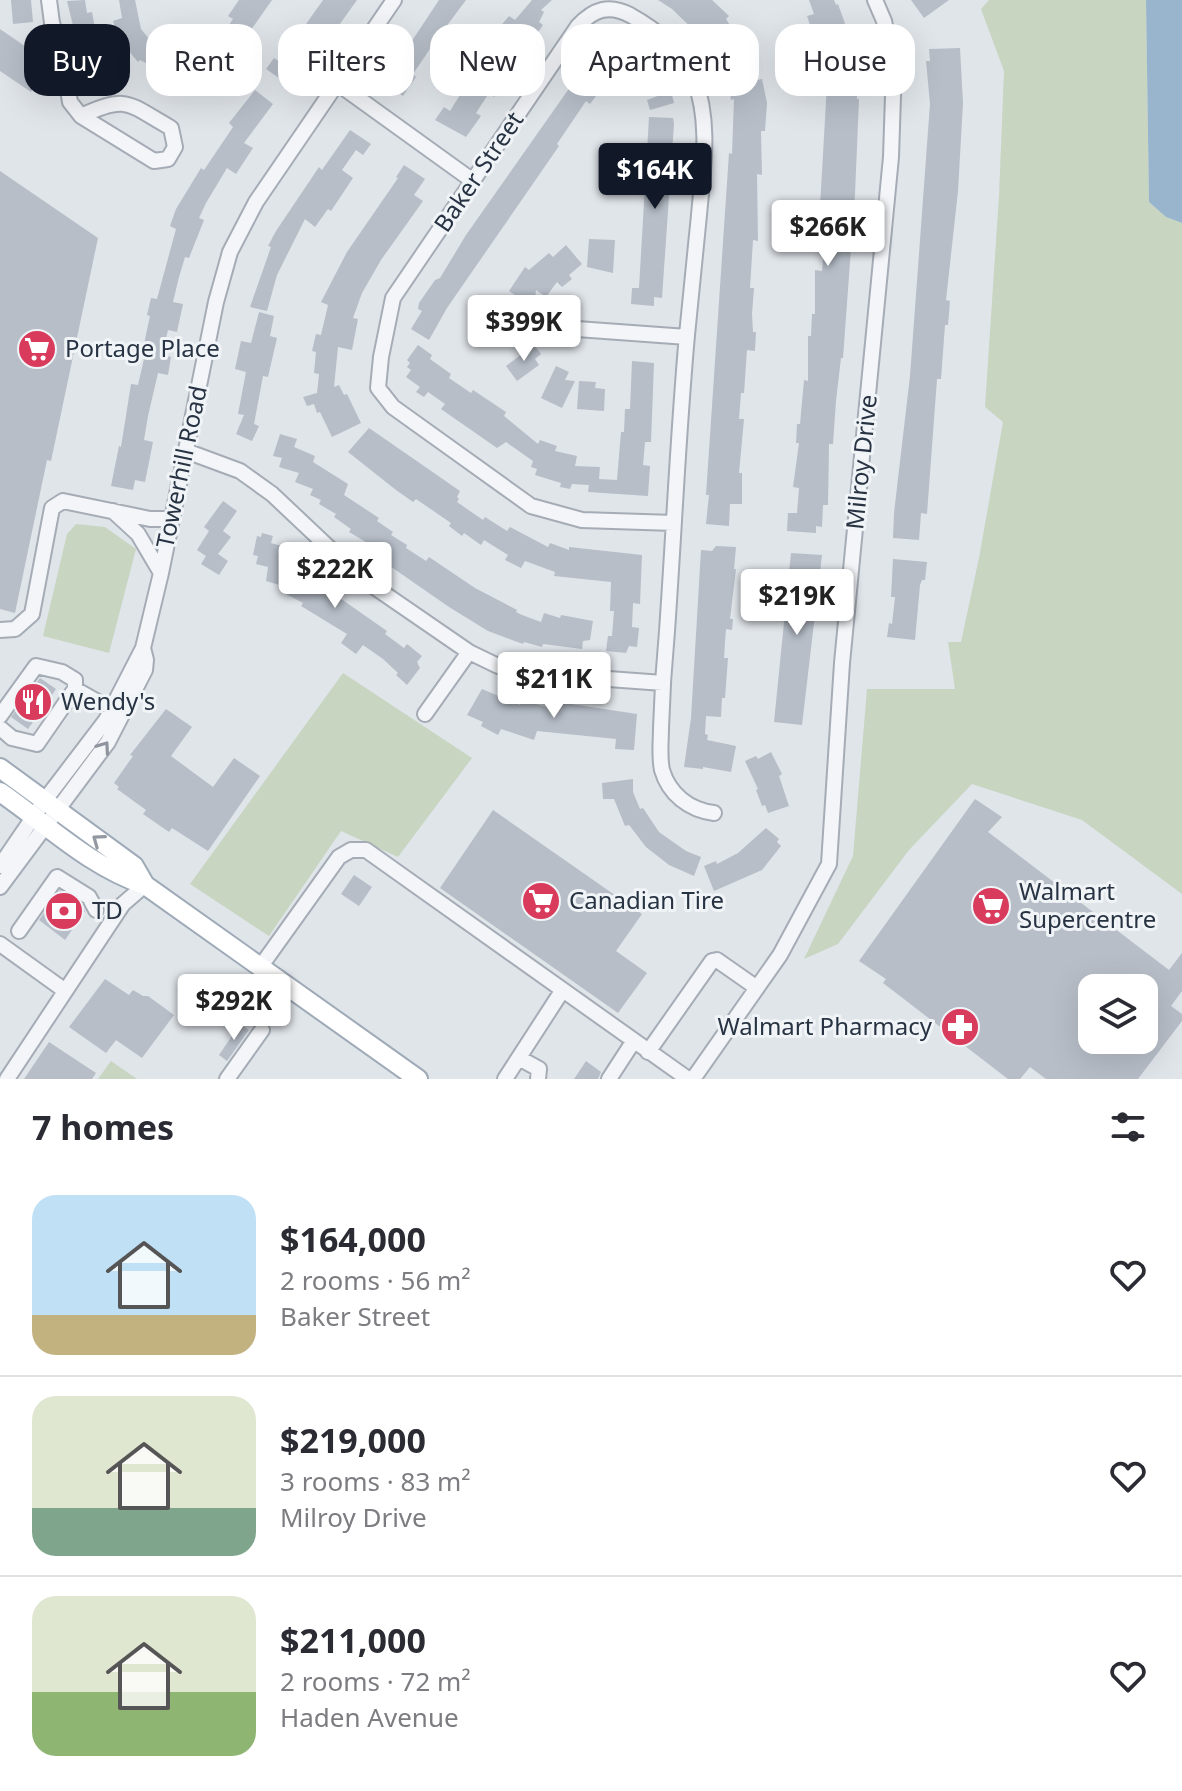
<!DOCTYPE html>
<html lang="en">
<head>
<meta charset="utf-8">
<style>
	:root { --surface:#fff; --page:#f7f7f7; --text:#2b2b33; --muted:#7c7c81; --line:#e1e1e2; --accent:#111827 }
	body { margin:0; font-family:"Noto Sans",sans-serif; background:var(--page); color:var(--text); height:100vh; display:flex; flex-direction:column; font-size:30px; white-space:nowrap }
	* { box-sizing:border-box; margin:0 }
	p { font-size:26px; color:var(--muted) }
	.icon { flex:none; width:44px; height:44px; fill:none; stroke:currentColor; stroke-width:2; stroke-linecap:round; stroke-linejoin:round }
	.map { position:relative; height:1079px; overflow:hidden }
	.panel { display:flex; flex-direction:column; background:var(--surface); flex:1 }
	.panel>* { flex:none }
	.hud { position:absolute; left:24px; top:24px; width:1134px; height:72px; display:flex; gap:16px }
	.controls { position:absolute; left:1078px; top:974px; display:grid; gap:16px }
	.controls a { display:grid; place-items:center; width:80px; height:80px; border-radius:16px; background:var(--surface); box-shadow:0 8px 32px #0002; font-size:40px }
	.price { position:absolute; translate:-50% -68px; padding:0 18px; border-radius:8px; background:#fff; color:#222; font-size:26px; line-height:52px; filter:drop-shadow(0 2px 4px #0008) }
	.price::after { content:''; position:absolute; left:50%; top:48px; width:24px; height:18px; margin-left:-12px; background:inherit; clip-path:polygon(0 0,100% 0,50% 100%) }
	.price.selected { background:var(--accent); color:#fff }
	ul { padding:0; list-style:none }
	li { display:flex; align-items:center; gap:24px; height:200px; padding:0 32px }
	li+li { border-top:2px solid var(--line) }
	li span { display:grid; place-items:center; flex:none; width:224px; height:160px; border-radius:24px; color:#555 }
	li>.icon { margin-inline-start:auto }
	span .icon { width:96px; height:96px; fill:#fffc; stroke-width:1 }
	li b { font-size:34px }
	h2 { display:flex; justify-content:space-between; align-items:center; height:96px; padding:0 32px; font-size:34px }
	.tag { padding:0 28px; border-radius:24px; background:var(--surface); box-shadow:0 8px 32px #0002; font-size:28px; line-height:72px }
	.tag.selected { background:var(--accent); color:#fff }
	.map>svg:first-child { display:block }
	.green { fill:#c7d5c1 }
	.water { fill:#98b5cd }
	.building { fill:#b7bec8; fill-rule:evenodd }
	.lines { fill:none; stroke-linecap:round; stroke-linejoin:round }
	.minor-casing { stroke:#a5acb5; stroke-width:18 }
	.major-casing { stroke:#9eaab7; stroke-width:22 }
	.minor { stroke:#f3f5f8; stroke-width:14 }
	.major { stroke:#fff; stroke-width:18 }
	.oneway { stroke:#8d949e }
	.oneway2 { stroke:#9399a1 }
	.labels { text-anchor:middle; stroke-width:6; stroke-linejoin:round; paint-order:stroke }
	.street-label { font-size:24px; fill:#273343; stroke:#f0f4f7 }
	.poi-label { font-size:24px; fill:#273343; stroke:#f0f4f7; text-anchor:start }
</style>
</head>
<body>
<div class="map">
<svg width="1182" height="1079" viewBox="0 0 1182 1079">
	<rect width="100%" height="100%" fill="#e0e5ea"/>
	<!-- green -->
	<path class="green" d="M989 0H1146L1149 202 1166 217 1182 223V894L1082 820 972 784 909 850 838 944 804 959 853 856 867 689H955L948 642H961L979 558 1003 422 985 407 999 196 1004 71 981 9Z
		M76 524 105 527 136 549 109 653 43 636 67 534Z
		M343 673 472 758 398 857 341 831 269 936 190 884Z
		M111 1061 137 1079H98Z"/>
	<!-- water -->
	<path class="water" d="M1146 0H1182V223L1166 217 1149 202Z"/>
	<!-- building -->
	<path class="building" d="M11 0H31L33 22 13 24Z
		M85 0 87 13 92 12 107 92 90 95 67 1Z
		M119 0H135L141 29 154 45 179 58 201 64 215 61 219 80 203 84 164 72 140 60 138 62 121 42 113 21 122 18Z
		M239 0H272L239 47 222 35 233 19 228 16Z
		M323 0H357L322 49 315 43 286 83 266 69 274 58 280 62 294 42 290 40 297 31 301 25 304 27Z
		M439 0H466L434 43 413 74 416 77 403 96 384 83Z
		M532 0H552L541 10 544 12 539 22 543 25 494 97 489 93 476 113 481 116 466 137 435 120 444 107 450 111 463 90 461 88 501 32 498 29 509 16 515 20Z
		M658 0H712L729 16 726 19 742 44 738 46 752 81 762 79 767 103 765 131H761L762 175 757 174 758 241 753 240 750 288H754L752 314 753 332H756L755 351 747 350 744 393H741L739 419H744L739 473H742V504H730L729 526 706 524 709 495H706L729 153 732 154 734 99 731 100 729 86 715 51 712 53 703 39 672 9Z
		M809 0H834L836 5 838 4 852 43 849 44 852 70H856L857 99H859L855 194 843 358H841L836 401 833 444H829L828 505H823L822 527 816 526V533L787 531 788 513H797L799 488 793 487 799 443H796L797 424H800L804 380 808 381V336H811L812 314H815V270L822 271 826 225 819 224 827 84H824V62L816 33 813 34 807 16 814 14Z
		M911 0H949L924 18Z
		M0 29 51 64 31 92 0 71Z
		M623 44 640 55 637 59 649 73 655 69 662 79 644 93 643 90 638 95 626 80 631 77 611 64Z
		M599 46 612 55 603 71 599 68 589 84 599 92 590 104 586 101 557 144 559 146 447 308 429 340 411 329 422 311 418 309 419 303 435 280 440 278 466 235Z
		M960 48 963 103 958 191 946 300 950 301 948 325H945L941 379H937L927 514 921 513 919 540 893 538 894 513 910 376 928 131 930 104 926 61H930L929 49Z
		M255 90 273 104 244 143 253 148 236 174 227 168 206 203 199 218 204 220 189 258 185 257 179 277 173 302 183 304 177 332 168 330 162 355 171 357 168 375 158 373 148 416 144 440 153 442 145 482 135 480 133 490 111 486 119 446 121 447 131 384 138 385 144 359 145 353H142L150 316 147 315 151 298 157 299 176 229 170 226 176 209 201 168 204 170 233 127 229 123Z
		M671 91 674 103 650 110 647 100Z
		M649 117 673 118 674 124 662 298 654 297V306L631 304 632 288H639Z
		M350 130 371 144 363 155 356 150 342 170 353 178 331 211 328 209 315 227 305 219 277 275 267 311 250 307 271 247 268 246 276 231 319 167 322 170Z
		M404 165 425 179 414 195 423 201 381 260 362 293 353 318 358 319 352 350 338 347 334 387 339 385 344 395 347 394 361 423 332 437 320 412 317 413 314 404 307 406 303 397 317 393 319 374 314 373 316 352 312 351 316 334 321 335 328 305 321 302 347 252 398 178 396 177Z
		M0 171 98 238 51 461 47 460 15 613 0 609Z
		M589 239 615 240 613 273 587 267Z
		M566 245 582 264 569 275 572 279 562 287 557 282 546 297 536 290 534 308 509 291 525 267 529 270 549 253 553 257Z
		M509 310 533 312 532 325 518 323 529 338 506 335Z
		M259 312 274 316 270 336 277 338 268 377 263 376 254 424 259 426 252 441 236 434 244 415 238 414 246 372 235 369 241 341 251 343Z
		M418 345 432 355 430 359 451 374 449 378 471 393 473 390 506 412 504 416 538 444 540 440 557 446 555 451 577 456 575 466 600 467 599 479 617 480 621 432H624L625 409H630L632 361 654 363 651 442H645L643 465 650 466 648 496 588 492 589 485 572 484 570 489 560 487 561 483 535 475 537 469 531 467 533 461 506 442 497 448 441 409 445 404 428 392 424 397 416 392 420 387 406 377 411 370 407 367 410 363 407 360Z
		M534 345 541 354 535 359 539 365 517 381 506 366Z
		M556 366 569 372 565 380 575 381 562 408 541 398Z
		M579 381 596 382 595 388 605 389 604 411 577 409Z
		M369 428 460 491 457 497 459 499 457 502 483 520 485 517 507 531 510 527 548 547 550 543 569 550V547L642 555 640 604 633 603 632 627 639 628 637 647 629 646 626 653 606 651 608 636H612L614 611H610L611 582 554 576 555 572 525 561 521 568 505 560 508 555 484 540 481 545 464 533 462 536 449 526 451 523 416 499 413 502 396 490 348 452Z
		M280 434 297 439 294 447 315 456 313 462 348 484 344 495 379 518 377 521 393 532 391 535 407 545 406 548 426 561 429 557 475 588 517 610 516 612 522 615 541 622 544 613 560 618 561 615 593 621 590 640 583 641 582 649 543 644 542 647 524 642 523 644 488 631 449 607 387 564 391 557 349 532 351 529 334 517 336 514 319 504 321 500 310 495 313 489 295 482 299 473 279 467 282 458 273 456Z
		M223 501 237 511 223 531 231 537 218 554 228 561 219 575 201 564 206 556 197 550 209 531 204 527Z
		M262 533 273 536 271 543 285 547 282 555 288 557 287 560 306 567 304 573 387 631 385 634 404 648 407 644 422 656 417 662 420 668 407 685 396 675 398 673 383 659 363 645 356 654 341 643 347 634 301 606 303 603 284 593 286 587 266 581 268 567 256 564 258 556 253 555 257 536 261 537Z
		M716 546 736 547 734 569H736L730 619H733L732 630 726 629 725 642 724 658H728L725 698H722L721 717 706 716 705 734 708 735 707 740 736 746 731 772 703 767V769L684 767 691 718 701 550 712 551Z
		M791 553 822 555 802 725 774 722Z
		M893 559 927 562 925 580H922L920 585 915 640 887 637 889 623 892 624 895 597H891Z
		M40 678 56 689 28 729 11 717Z
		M482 689 520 705 522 700 546 707 547 703 571 704 637 714 634 750 615 749 616 739 537 731 534 740 501 729 498 735 481 726 483 722 467 715Z
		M166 709 192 727 171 756 213 787 234 758 260 776 208 851 172 828 169 832 143 814 146 810 117 789 119 787 114 783 133 756 130 755Z
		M771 752 782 774 779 776 789 806 768 813 765 805 762 806 756 790 758 789 745 761 756 756 758 759Z
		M633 779V792L640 809 643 808 659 832 686 851 701 857 694 876 669 865 646 847 629 825 625 826 614 799H603L602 783Z
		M975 799 1002 817 988 832 1169 970 1182 953V991L1171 1006 1182 1014V1021L1138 1079H1046L1030 1067 1020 1079H1008L883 983 886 979 859 961ZM1092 988H1144V1040H1092Z
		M493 810 642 914 616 951 647 973 618 1013 440 888Z
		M766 828 779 839 777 842 781 846 762 870 714 891 704 866 716 861 717 864 738 853Z
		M354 875 372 887 359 906 341 894Z
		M60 890 81 904 85 911 65 940 39 920Z
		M105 979 129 995 133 990 143 996H148L174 1015 142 1058 116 1040 106 1053 69 1027Z
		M240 1024 249 1030 227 1061 219 1055Z
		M49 1042 96 1073 92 1079H24Z
		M586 1061 601 1072 598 1079H574Z"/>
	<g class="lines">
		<!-- minor casing -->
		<g class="minor-casing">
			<path id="minor" d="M49 0 52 23 62 51 70 102 81 116 154 161 168 159 175 147 171 128C128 104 128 94 81 116
				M337 83 473 181
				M577 329 687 337
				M186 451 240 471 272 494 360 577 469 652 498 666 527 673 663 683
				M113 511 138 534 161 573
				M674 523 582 520 531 506 393 407 378 388 381 357 393 298 578 26C594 9 609 4 630 15 655 29 684 51 694 78 711 122 703 169 699 215 695 255 691 295 687 335 678 434 674 532 667 631 664 663 662 695 661 728 661 741 659 756 662 770 669 794 689 810 714 813
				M0 630 15 629 32 614 52 508 63 501 150 519H171
				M425 714 469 652
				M0 716 36 666 62 672 75 680V689
				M0 728 12 738 37 744 75 689 98 702 113 707
				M0 866 45 800 106 720 143 648 161 573 216 302 230 252 256 202 394 0
				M0 887 108 742 145 670 146 660 143 648
				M19 931 57 877 89 897 96 910
				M0 944 64 990
				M261 966 339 857 351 850H366L688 1079
				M648 1052 712 961 717 960 757 988
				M519 1058 539 1069 538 1079
				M7 1079 123 904 145 885
				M227 1079 262 1030
				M505 1079 562 991
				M609 1079 633 1042
				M693 1079 780 955 829 864 842 663 891 157 894 65 884 21 875 0"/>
		</g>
		<!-- major casing -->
		<g class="major-casing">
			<path id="major" d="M0 768 134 866 145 885
				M0 792C48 825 89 866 145 885L418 1079"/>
		</g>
		<!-- minor -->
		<use href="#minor" class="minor"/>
		<!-- major -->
		<use href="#major" class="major"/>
	</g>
	<!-- one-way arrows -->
	<defs><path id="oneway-chevron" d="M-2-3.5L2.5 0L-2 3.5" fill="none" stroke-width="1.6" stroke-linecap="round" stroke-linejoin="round" transform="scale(2)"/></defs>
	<use class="oneway" href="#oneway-chevron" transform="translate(104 747) rotate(-55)"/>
	<use class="oneway2" href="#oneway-chevron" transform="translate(98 840) rotate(-144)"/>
	<!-- icons -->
	<defs>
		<g id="supermarket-disc" transform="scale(2)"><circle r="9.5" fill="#d93b5d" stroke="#f0f4f7"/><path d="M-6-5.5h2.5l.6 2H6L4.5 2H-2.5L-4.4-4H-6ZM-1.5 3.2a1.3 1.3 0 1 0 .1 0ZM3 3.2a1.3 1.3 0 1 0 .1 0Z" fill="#fff"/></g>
		<g id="restaurant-disc" transform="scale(2)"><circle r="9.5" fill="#d93b5d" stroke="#f0f4f7"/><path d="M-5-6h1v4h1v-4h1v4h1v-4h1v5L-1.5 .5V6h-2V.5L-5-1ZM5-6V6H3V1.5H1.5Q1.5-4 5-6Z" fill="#fff"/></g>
		<g id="bank-disc" transform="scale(2)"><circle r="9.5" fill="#d93b5d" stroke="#f0f4f7"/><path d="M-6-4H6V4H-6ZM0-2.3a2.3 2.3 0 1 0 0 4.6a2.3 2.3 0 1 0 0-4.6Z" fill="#fff"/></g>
		<g id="pharmacy-disc" transform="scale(2)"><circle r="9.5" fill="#d93b5d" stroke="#f0f4f7"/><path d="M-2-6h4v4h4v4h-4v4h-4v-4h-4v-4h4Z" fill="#fff"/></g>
	</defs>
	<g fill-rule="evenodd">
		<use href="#supermarket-disc" x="37" y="349"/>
		<use href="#restaurant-disc" x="33" y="702"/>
		<use href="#supermarket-disc" x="541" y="901"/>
		<use href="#supermarket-disc" x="991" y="906"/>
		<use href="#bank-disc" x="64" y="911"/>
		<use href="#pharmacy-disc" x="960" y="1027"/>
	</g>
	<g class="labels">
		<!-- street labels -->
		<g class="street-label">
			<text transform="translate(479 172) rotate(-56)" y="8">Baker Street</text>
			<text transform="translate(862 462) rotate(-84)" y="8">Milroy Drive</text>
			<text transform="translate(182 467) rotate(-78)" y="8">Towerhill Road</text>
		</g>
		<!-- poi labels -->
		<g class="poi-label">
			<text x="65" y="357">Portage Place</text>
			<text x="61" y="710">Wendy's</text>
			<text x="1019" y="900">Walmart<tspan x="1019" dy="28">Supercentre</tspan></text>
			<text x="569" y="909">Canadian Tire</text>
			<text x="92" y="919">TD</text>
			<text x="932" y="1035" text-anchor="end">Walmart Pharmacy</text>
		</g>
	</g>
</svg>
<div class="controls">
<a><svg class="icon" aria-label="layers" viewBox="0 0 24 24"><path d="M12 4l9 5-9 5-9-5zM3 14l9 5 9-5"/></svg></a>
</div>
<b class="price selected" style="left:655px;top:211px">$164K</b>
<b class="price" style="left:828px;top:268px">$266K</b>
<b class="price" style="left:524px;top:363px">$399K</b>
<b class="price" style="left:335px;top:610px">$222K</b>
<b class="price" style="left:797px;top:637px">$219K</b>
<b class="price" style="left:554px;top:720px">$211K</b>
<b class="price" style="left:234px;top:1042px">$292K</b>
<div class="hud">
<a class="tag selected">Buy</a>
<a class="tag">Rent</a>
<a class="tag">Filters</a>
<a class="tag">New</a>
<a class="tag">Apartment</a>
<a class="tag">House</a>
</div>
</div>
<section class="panel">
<h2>7 homes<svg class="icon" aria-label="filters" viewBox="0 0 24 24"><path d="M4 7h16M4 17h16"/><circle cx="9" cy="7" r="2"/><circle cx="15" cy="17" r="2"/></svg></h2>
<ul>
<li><span style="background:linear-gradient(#bfe0f5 75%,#c2b280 0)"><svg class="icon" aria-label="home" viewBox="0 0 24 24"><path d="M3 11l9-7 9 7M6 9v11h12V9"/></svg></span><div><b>$164,000</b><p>2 rooms · 56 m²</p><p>Baker Street</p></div><svg class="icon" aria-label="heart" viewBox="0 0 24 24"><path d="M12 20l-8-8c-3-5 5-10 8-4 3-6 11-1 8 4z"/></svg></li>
<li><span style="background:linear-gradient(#dfe7d0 70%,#7fa58c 0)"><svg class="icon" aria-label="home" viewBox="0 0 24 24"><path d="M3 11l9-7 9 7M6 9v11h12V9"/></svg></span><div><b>$219,000</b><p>3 rooms · 83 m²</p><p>Milroy Drive</p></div><svg class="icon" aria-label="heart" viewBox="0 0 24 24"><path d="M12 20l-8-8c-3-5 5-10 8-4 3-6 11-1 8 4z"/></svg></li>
<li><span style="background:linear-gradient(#dfe7d0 60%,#8fb573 0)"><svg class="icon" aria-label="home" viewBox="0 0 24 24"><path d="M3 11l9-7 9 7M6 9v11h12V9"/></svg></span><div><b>$211,000</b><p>2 rooms · 72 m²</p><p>Haden Avenue</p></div><svg class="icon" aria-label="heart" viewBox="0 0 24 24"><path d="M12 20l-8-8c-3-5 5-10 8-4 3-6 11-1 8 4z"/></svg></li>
</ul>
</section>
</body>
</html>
